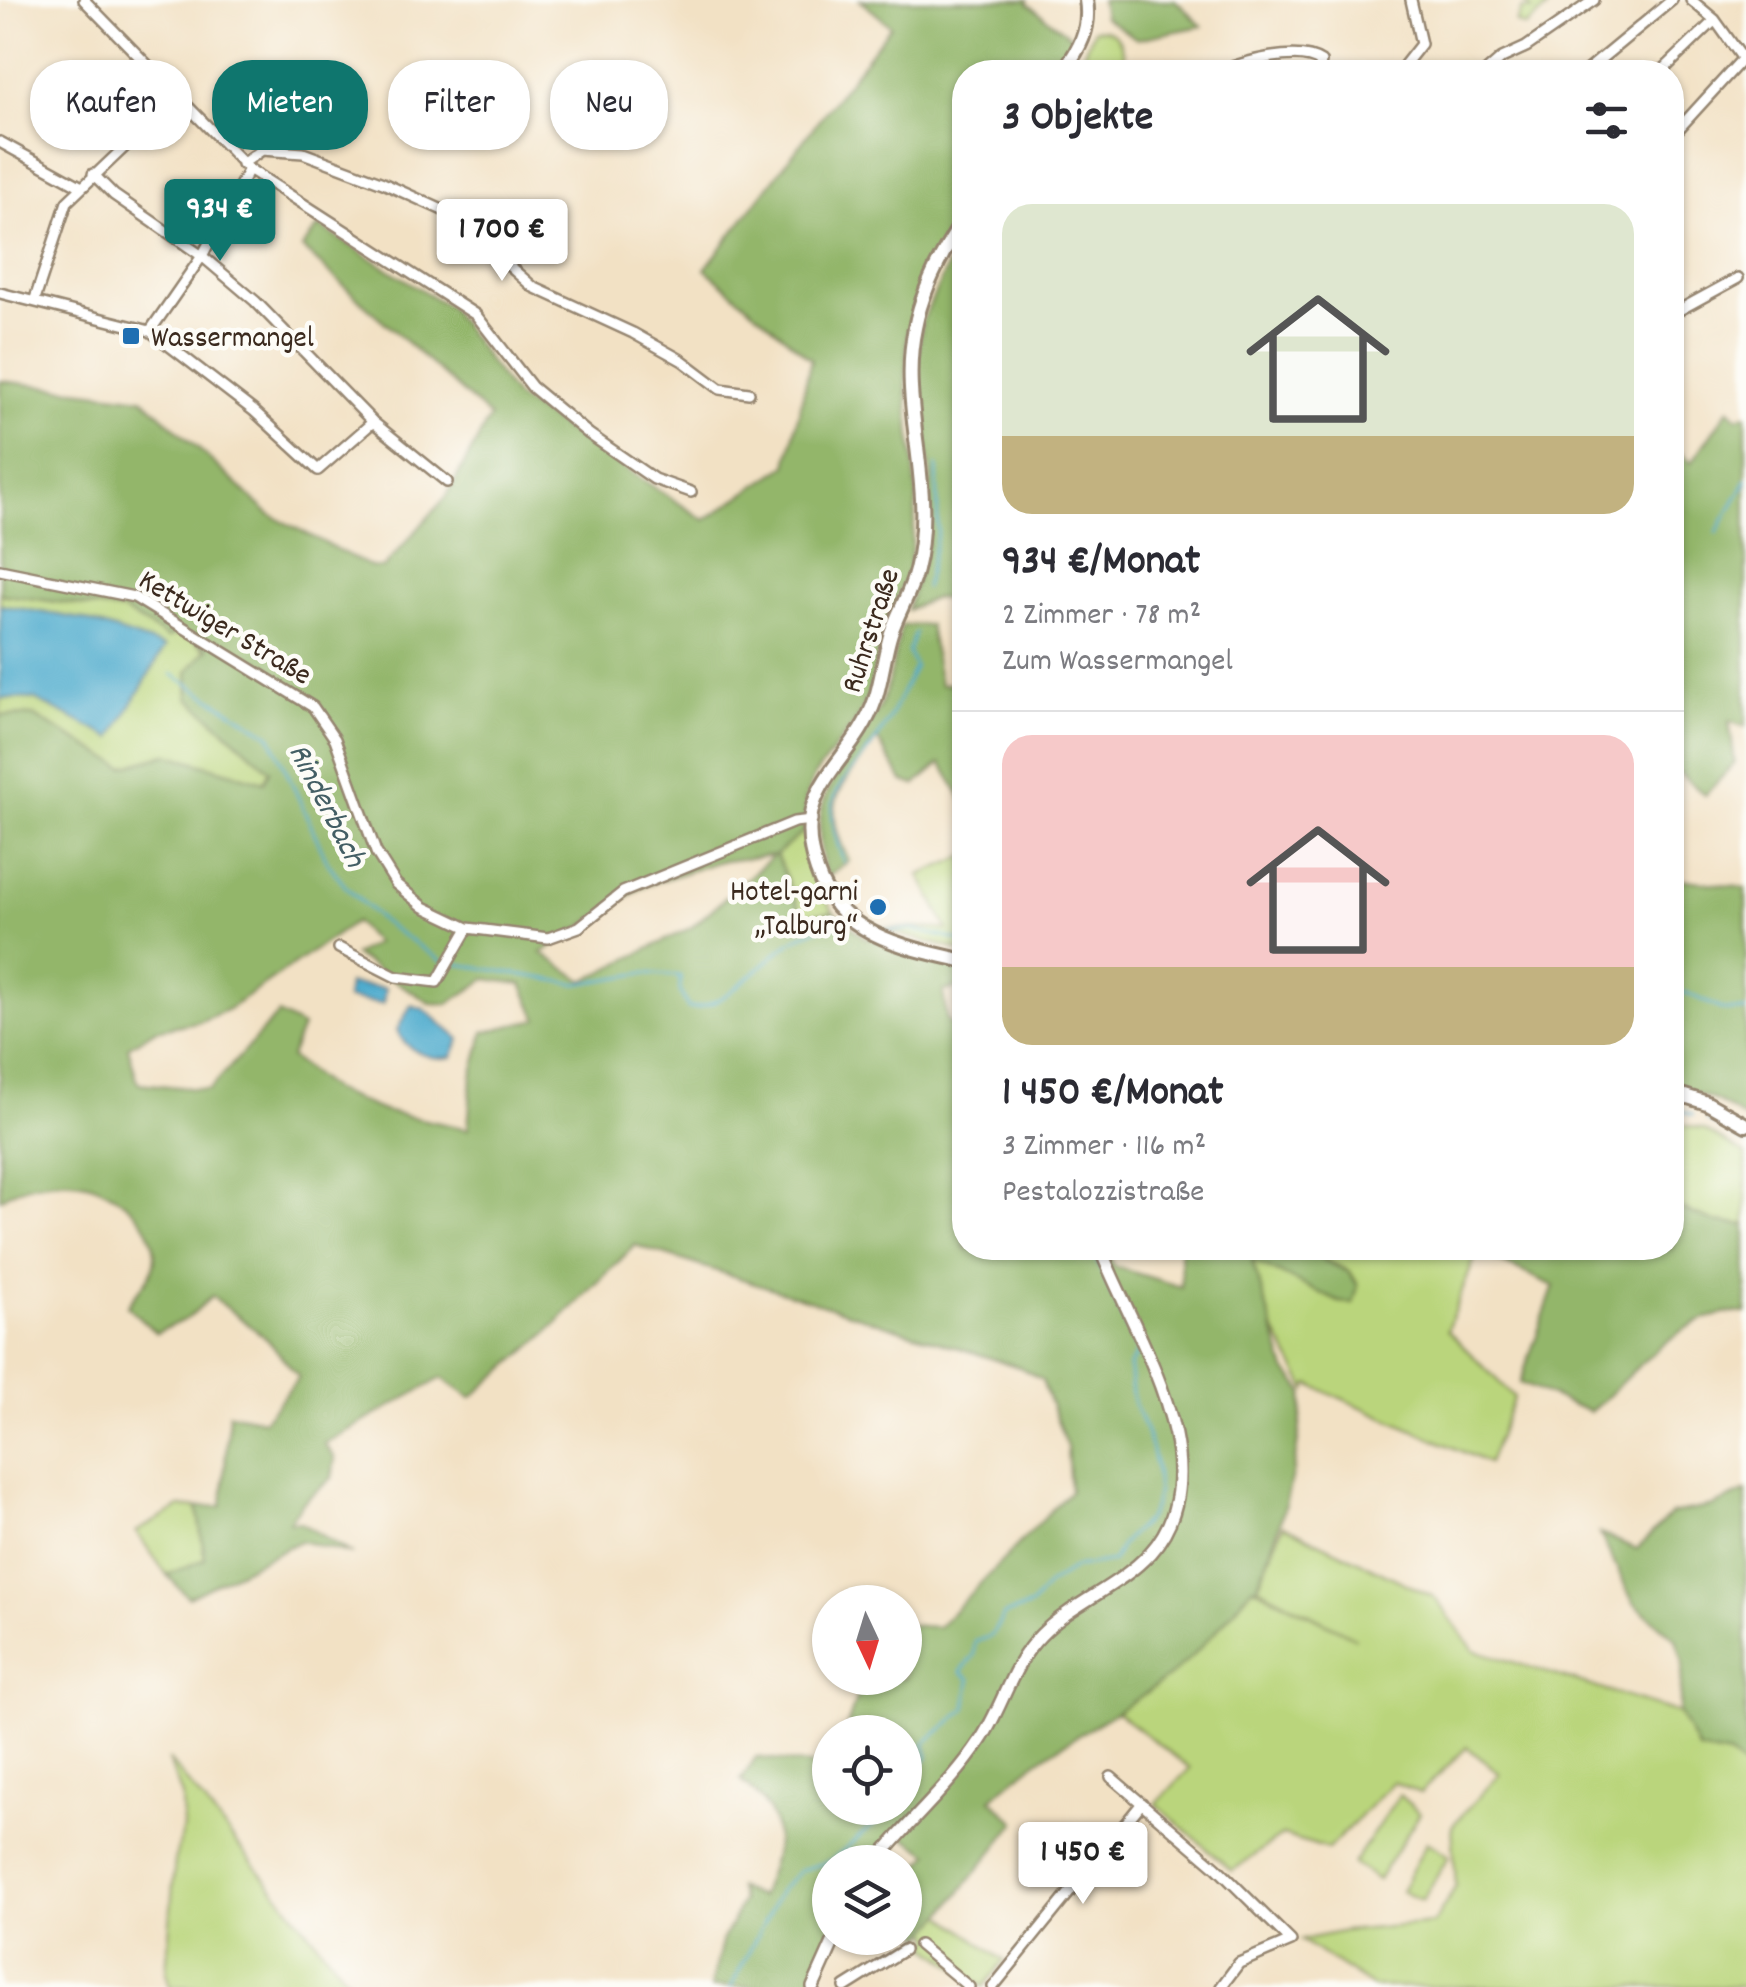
<!DOCTYPE html>
<html lang="de">
<head>
<meta charset="utf-8">
<style>
	:root { --surface:#fff; --page:#f2f2f3; --text:#2b2b33; --muted:#7c7c81; --line:#e1e1e2; --accent:#0f766e }
	body { margin:0; font-family:Dekko,sans-serif; background:var(--page); color:var(--text); height:100vh; display:flex; flex-direction:column; font-size:38px; white-space:nowrap }
	* { box-sizing:border-box; margin:0 }
	p { font-size:32px; color:var(--muted) }
	.icon { flex:none; width:55px; height:55px; fill:none; stroke:currentColor; stroke-width:2; stroke-linecap:round; stroke-linejoin:round }
	.map { position:relative; flex:1; overflow:hidden }
	.sheet { position:absolute; left:952px; top:60px; width:732px; height:1200px; display:flex; flex-direction:column; background:var(--surface); border-radius:40px; box-shadow:0 2px 8px #0004 }
	.sheet>* { flex:none }
	.top-card { position:absolute; left:30px; top:60px; width:772px; height:90px; display:flex; gap:20px }
	.needle { width:65px; rotate:176deg }
	.tools { position:absolute; left:812px; top:1585px; display:grid; gap:20px }
	.tools a { display:grid; place-items:center; width:110px; height:110px; border-radius:50%; background:var(--surface); box-shadow:0 2px 8px #0004; font-size:50px }
	.price { position:absolute; translate:-50% -85px; padding:0 22px; border-radius:10px; background:#fff; color:#222; font-size:32px; line-height:65px; filter:drop-shadow(0 2px 5px #0008) }
	.price::after { content:''; position:absolute; left:50%; top:60px; width:30px; height:22px; margin-left:-15px; background:inherit; clip-path:polygon(0 0,100% 0,50% 100%) }
	.price.on { background:var(--accent); color:#fff }
	ul { padding:0; list-style:none }
	li { display:grid; align-content:center; gap:20px; height:530px; padding:0 50px }
	li+li { border-top:2px solid var(--line) }
	li span { display:grid; place-items:center; height:310px; border-radius:30px; color:#555 }
	li>.icon { margin-inline-start:auto }
	span .icon { width:180px; height:180px; fill:#fffc; stroke-width:1 }
	li b { font-size:42px }
	h2 { display:flex; justify-content:space-between; align-items:center; height:120px; padding:0 50px; font-size:42px }
	.chip { padding:0 35px; border-radius:40px; background:var(--surface); box-shadow:0 2px 8px #0004; font-size:35px; line-height:90px }
	.chip.on { background:var(--accent); color:#fff }
	.map>svg:first-child { display:block }
	.green { fill:#bad57b; stroke:#7a804c; stroke-width:2.5 }
	.forest { fill:#93b66b; stroke:#677044; stroke-width:2.5; fill-rule:evenodd }
	.water { fill:#50acce; stroke:#466b76; stroke-width:2.5 }
	.lines { fill:none; stroke-linecap:round; stroke-linejoin:round }
	.stream { stroke:#50acce; stroke-width:2.5 }
	.minor-casing { stroke:#968671; stroke-width:14 }
	.tertiary-casing { stroke:#968671; stroke-width:16 }
	.secondary-casing { stroke:#968671; stroke-width:18 }
	.minor { stroke:#fff; stroke-width:9 }
	.tertiary { stroke:#fff; stroke-width:11 }
	.secondary { stroke:#fff; stroke-width:12 }
	.poi-dot { fill:#1f6fb2; stroke:#fdfcf7; stroke-width:4 }
	.labels { text-anchor:middle; stroke-width:9; stroke-linejoin:round; paint-order:stroke }
	.poi-label { font-size:30px; fill:#3b2a1e; stroke:#fdfcf7; text-anchor:start }
	.street-label { font-size:30px; fill:#3b2a1e; stroke:#fdfcf7 }
	.water-label { font-size:32px; font-style:italic; fill:#435e64; stroke:#fdfcf7 }
</style>
</head>
<body>
<div class="map">
<svg width="1746" height="1987" viewBox="0 0 1746 1987">
	<rect width="100%" height="100%" fill="#fdfcf7"/>
	<filter id="ink" filterUnits="userSpaceOnUse"><feTurbulence type="fractalNoise" baseFrequency=".01" numOctaves="2"/><feDisplacementMap in="SourceGraphic" scale="20" xChannelSelector="R" yChannelSelector="G"/><feConvolveMatrix kernelMatrix="1 2 1 2 8 2 1 2 1" color-interpolation-filters="sRGB"/></filter>
	<filter id="wash" filterUnits="userSpaceOnUse"><feTurbulence type="fractalNoise" baseFrequency=".0048" numOctaves="4" result="noise"/><feDisplacementMap in="SourceGraphic" scale="40" xChannelSelector="R" yChannelSelector="G"/><feGaussianBlur stdDeviation="2.25" result="paint"/><feColorMatrix in="noise" values="0 0 0 0 0 0 0 0 0 0 0 0 0 0 0 0 0 1.4 0 .05"/><feComposite in="paint" operator="in"/></filter>
	<g filter="url(#wash)">
		<rect width="100%" height="100%" fill="#f2e1c4"/>
		<!-- green -->
		<path class="green" d="M1522 0H1552L1553 3 1526 27 1516 23 1522 9 1532 10Z
			M1094 29C1122 28 1125 50 1125 72H1075Z
			M0 594 124 611 168 638 176 633 189 636 206 650 188 671 189 698 270 770 264 782 167 754 124 767 33 716 0 715V698L34 699 112 737 165 647 81 619 0 605Z
			M805 830 819 889 834 912 802 916 776 854Z
			M965 856V952L873 927C899 930 921 926 948 930L920 875Z
			M1672 1123 1703 1129 1746 1155V1225L1715 1222 1673 1206Z
			M1306 1248 1478 1250 1447 1330 1514 1397 1488 1463 1309 1384 1307 1390 1270 1322 1251 1259 1339 1302 1353 1303 1358 1285 1350 1271 1304 1251Z
			M180 1507H197L205 1559 167 1575 136 1532Z
			M1283 1525 1434 1597 1474 1650 1679 1713 1698 1750 1729 1756 1746 1769V1987H1373L1301 1940 1344 1931 1434 1923 1456 1886 1452 1826 1500 1774 1467 1747 1420 1793 1393 1782 1328 1849 1283 1835 1232 1871 1156 1804 1190 1768 1116 1712C1170 1675 1213 1639 1253 1587L1356 1638 1258 1587Z
			M168 1759 354 1987H170L166 1972 175 1858 183 1828 182 1796Z
			M1399 1795 1420 1813 1378 1880 1353 1864Z
			M1427 1842 1449 1856 1422 1901 1401 1891Z
			M942 1914 1004 1961 983 1987 928 1946 932 1936 928 1932Z"/>
		<!-- forest -->
		<path class="forest" d="M860 0H1028V4L1077 41 1055 72H965V208L916 305 907 336 906 383 917 497 909 570 883 629 869 695 858 719 814 776 806 798 805 830 776 855 802 915 834 912 864 937 965 965V987L943 991 947 1020 965 1042V1248H1107L1113 1266 1181 1287 1180 1248H1306L1304 1251 1349 1272 1358 1286 1353 1303 1339 1302 1252 1260 1286 1370 1304 1392C1297 1466 1285 1519 1256 1589L1252 1587C1228 1618 1204 1647 1174 1672 1116 1719 1044 1747 991 1799L1016 1822 919 1944 923 1935 905 1917V1882L930 1854 898 1833 878 1862H830V1935L812 1987H711L722 1942 742 1901 738 1888 760 1897C780 1844 789 1820 741 1780L756 1757 815 1766 830 1758V1808H905V1732H845L863 1678H905V1625L938 1627 1070 1491 1067 1447 1042 1380 1019 1367 635 1245 546 1334 471 1398 442 1378 324 1444 335 1458 332 1478 303 1502 289 1522H299L353 1554 300 1541 188 1597 167 1575 205 1559 197 1507 222 1506 229 1413 264 1420 299 1377 267 1339 212 1296 188 1318 156 1333 127 1306C134 1294 149 1281 153 1268 165 1229 116 1187 81 1182 56 1178 21 1184 0 1199V715L33 716 124 767 167 754 264 782 270 770 189 698 188 671 208 648 192 636 176 633 168 638 123 611 0 594V381L143 398 269 514 371 567 383 568 446 497 490 417 302 248 319 226 449 307 515 397 705 520 787 465 811 359 705 269 891 26ZM774 855 692 927 584 981 542 953 644 886 717 862ZM355 922 375 943 354 955 430 1003 448 1004 486 979 522 984 538 1019 484 1032 472 1076 468 1129 383 1111 334 1091 290 1057 302 1027 278 1014 209 1090 138 1083 128 1047 155 1030 201 1021 229 1009Z
			M1101 0H1175L1202 26 1137 39 1104 17Z
			M965 229V803L941 763 915 785 903 781 877 739C841 789 818 800 849 861L826 878C804 785 843 781 879 708 891 684 894 651 902 625H929L940 684H953L950 625 963 624 964 599 934 598 907 610 927 544 931 477 917 368 922 321Z
			M1729 408 1737 417 1746 414V727L1729 721 1735 763 1705 795 1673 768V448L1692 462Z
			M1672 878 1746 888V1120L1717 1101 1673 1085Z
			M1673 1206 1715 1222 1746 1225V1313C1684 1307 1634 1374 1590 1412L1520 1383 1554 1286 1470 1248H1672Z
			M1746 1491V1769L1729 1756 1698 1750 1679 1713 1683 1662 1676 1639 1633 1602 1600 1534 1637 1549 1671 1514 1714 1506Z"/>
		<!-- water -->
		<path class="water" d="M0 605 81 619 165 647 112 738 34 699 0 698Z
			M348 984 385 988 383 1004 346 999Z
			M411 1005 424 1009 460 1039 452 1057C430 1061 405 1051 397 1030Z"/>
		<g class="lines">
			<!-- stream -->
			<path class="stream" d="M1717 533 1746 480
				M925 588 938 531 937 466
				M172 674 270 735 328 863 346 887 384 923 443 962
				M844 862C814 785 846 789 882 731 895 711 903 687 915 667L908 652 915 633
				M887 930H915L965 942
				M458 964 577 984 644 973 680 976V991L688 1008C738 1010 779 927 834 926
				M1672 993H1687L1723 1010 1746 1011
				M1672 1108 1693 1115
				M1707 1120 1746 1145
				M905 1798C918 1787 916 1770 928 1757L924 1744 966 1709 970 1679 961 1672 974 1655 975 1642 991 1636 1004 1615 1031 1606 1048 1585 1076 1567 1113 1561C1126 1531 1130 1539 1147 1519 1170 1489 1148 1434 1135 1406 1130 1395 1132 1378 1129 1366L1138 1353 1092 1248
				M731 1987 781 1889 801 1870 831 1861 893 1808"/>
		</g>
	</g>
	<g filter="url(#ink)">
		<g class="lines">
			<!-- minor casing -->
			<g class="minor-casing">
				<path id="minor" d="M84 0 249 169 476 315 532 387 589 434 654 479 691 492
					M1691 0 1715 20 1743 59
					M1219 72C1243 62 1299 46 1321 62L1319 72
					M1399 72 1421 44 1411 0
					M1486 72 1502 58 1526 47 1594 0
					M1585 72 1672 0
					M1661 72 1715 20
					M1672 136 1746 55
					M0 142 80 186
					M242 164 262 150 303 153 383 183 449 213 533 287 633 333 683 361 720 389 749 393
					M93 174 114 195 202 256 255 301 373 422 447 482
					M0 293 150 331 254 411 318 470 373 422
					M35 299 67 202 176 98
					M1672 314 1738 278
					M150 331 202 256 249 169
					M0 570 134 597 313 707 335 739 376 852 396 884 424 907 468 928 548 938 579 927 623 892 794 822 812 820
					M339 948 396 977 437 982 468 928
					M1111 1777 1216 1867 1291 1941 1239 1963 1221 1987
					M919 1945 969 1987
					M845 1987 904 1950
					M993 1987 1142 1803"/>
			</g>
			<!-- tertiary casing -->
			<g class="tertiary-casing">
				<path id="tertiary" d="M876 1862C909 1821 951 1785 980 1741 1003 1707 1011 1665 1041 1635 1072 1603 1119 1587 1150 1553 1226 1469 1133 1333 1100 1248
					M813 1987 835 1938"/>
			</g>
			<!-- secondary casing -->
			<g class="secondary-casing">
				<path id="secondary" d="M1063 72C1079 49 1091 30 1086 0
					M965 218C944 249 922 290 915 328 898 406 937 486 916 570 911 592 898 612 891 633 884 655 882 679 875 700 853 765 787 786 817 871 838 935 907 948 965 961
					M1672 1092 1707 1103 1746 1125"/>
			</g>
			<!-- minor -->
			<use href="#minor" class="minor"/>
			<!-- tertiary -->
			<use href="#tertiary" class="tertiary"/>
			<!-- secondary -->
			<use href="#secondary" class="secondary"/>
		</g>
	</g>
	<!-- markers -->
	<g class="poi-dot">
		<rect x="121" y="326" width="20" height="20" rx="5"/>
		<circle cx="878" cy="907" r="10"/>
	</g>
	<g class="labels">
		<!-- poi labels -->
		<g class="poi-label">
			<text x="151" y="346">Wassermangel</text>
			<text x="858" y="900" text-anchor="end">Hotel-garni<tspan x="858" dy="34">„Talburg“</tspan></text>
		</g>
		<!-- street labels -->
		<g class="street-label">
			<text transform="translate(226 626) rotate(31)" y="10">Kettwiger Straße</text>
			<text transform="translate(869 630) rotate(-72)" y="10">Ruhrstraße</text>
		</g>
		<!-- water labels -->
		<g class="water-label">
			<text transform="translate(329 804) rotate(63)" y="11">Rinderbach</text>
		</g>
	</g>
</svg>
<div class="tools">
<a><svg class="needle" viewBox="-14 -14 28 28"><path d="M0-13l5 13h-10z" fill="#e53935"/><path d="M0 13l5-13h-10z" fill="#7c7c81"/></svg></a>
<a><svg class="icon" aria-label="locate" viewBox="0 0 24 24"><circle cx="12" cy="12" r="6"/><path d="M12 2v4M12 18v4M2 12h4M18 12h4"/></svg></a>
<a><svg class="icon" aria-label="layers" viewBox="0 0 24 24"><path d="M12 4l9 5-9 5-9-5zM3 14l9 5 9-5"/></svg></a>
</div>
<b class="price on" style="left:220px;top:264px">934 €</b>
<b class="price" style="left:502px;top:284px">1 700 €</b>
<b class="price" style="left:1083px;top:1907px">1 450 €</b>
<div class="top-card">
<a class="chip">Kaufen</a>
<a class="chip on">Mieten</a>
<a class="chip">Filter</a>
<a class="chip">Neu</a>
</div>
<section class="sheet">
<h2>3 Objekte<svg class="icon" aria-label="filters" viewBox="0 0 24 24"><path d="M4 7h16M4 17h16"/><circle cx="9" cy="7" r="2"/><circle cx="15" cy="17" r="2"/></svg></h2>
<ul>
<li><span style="background:linear-gradient(#dfe7d0 75%,#c2b280 0)"><svg class="icon" aria-label="home" viewBox="0 0 24 24"><path d="M3 11l9-7 9 7M6 9v11h12V9"/></svg></span><div><b>934 €/Monat</b><p>2 Zimmer · 78 m²</p><p>Zum Wassermangel</p></div></li>
<li><span style="background:linear-gradient(#f6c9c9 75%,#c2b280 0)"><svg class="icon" aria-label="home" viewBox="0 0 24 24"><path d="M3 11l9-7 9 7M6 9v11h12V9"/></svg></span><div><b>1 450 €/Monat</b><p>3 Zimmer · 116 m²</p><p>Pestalozzistraße</p></div></li>
</ul>
</section>
</div>
</body>
</html>
